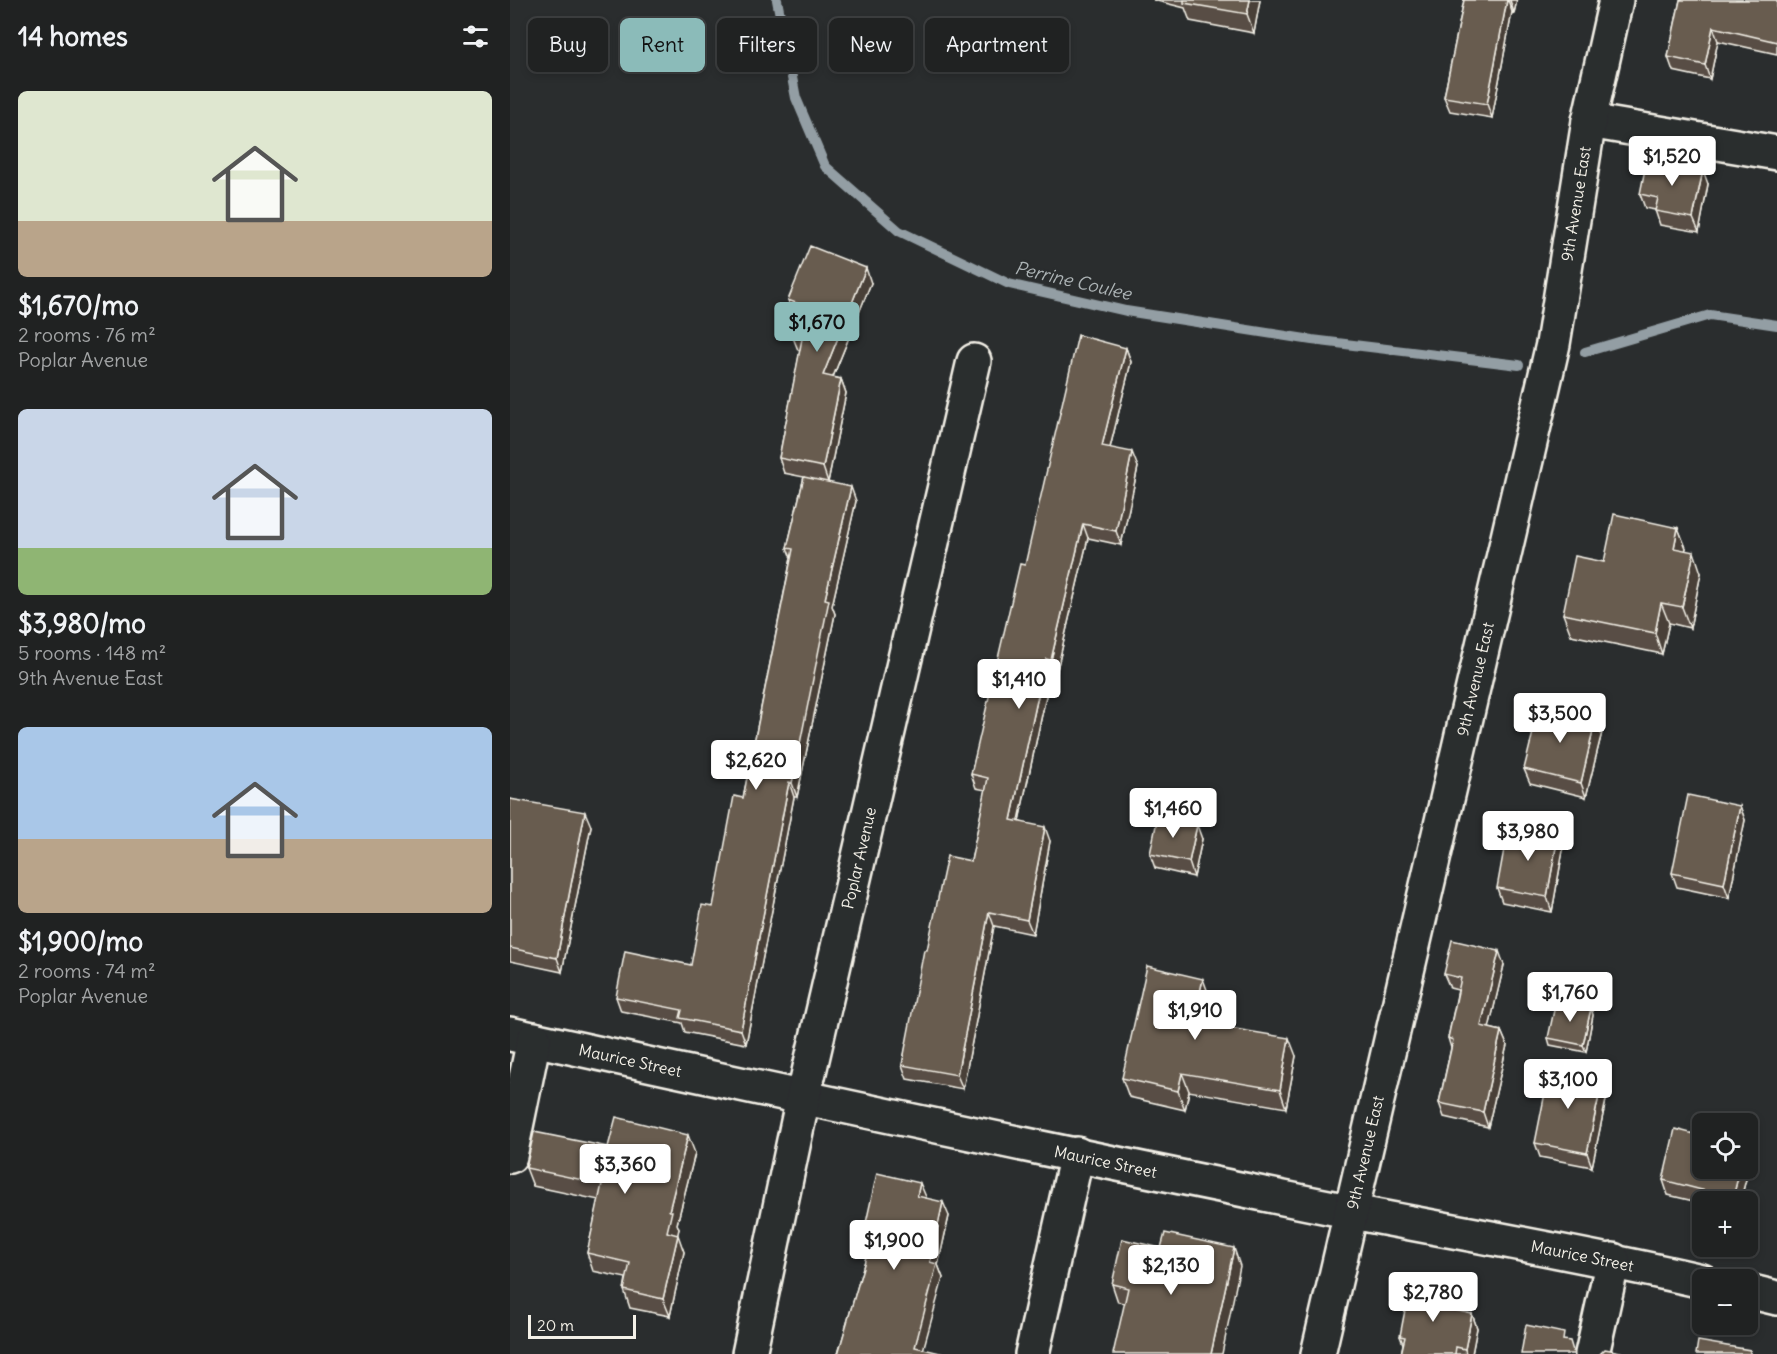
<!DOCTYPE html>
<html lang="en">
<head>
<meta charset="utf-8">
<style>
	:root { --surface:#202222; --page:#2d2f2f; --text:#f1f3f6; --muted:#a2a4a5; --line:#3d3f40; --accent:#8bbbb9 }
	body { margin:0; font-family:Delius,sans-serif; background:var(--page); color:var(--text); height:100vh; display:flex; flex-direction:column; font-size:22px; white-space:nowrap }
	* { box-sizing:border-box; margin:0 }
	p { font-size:20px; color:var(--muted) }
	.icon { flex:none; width:33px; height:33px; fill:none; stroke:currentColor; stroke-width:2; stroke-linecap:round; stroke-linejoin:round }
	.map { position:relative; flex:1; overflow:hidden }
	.details { display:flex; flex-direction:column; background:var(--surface); width:510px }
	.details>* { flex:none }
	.banner { position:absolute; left:18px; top:18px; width:570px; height:54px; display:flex; gap:12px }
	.tools { position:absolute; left:1182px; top:1113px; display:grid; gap:12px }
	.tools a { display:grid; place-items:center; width:66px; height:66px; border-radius:9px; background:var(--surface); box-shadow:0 3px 9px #0003,0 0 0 2px var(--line); font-size:30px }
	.scale { position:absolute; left:18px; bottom:15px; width:108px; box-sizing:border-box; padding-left:6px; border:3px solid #f4f1e8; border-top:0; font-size:16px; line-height:21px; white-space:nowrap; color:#f4f1e8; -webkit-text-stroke:4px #2a2d2e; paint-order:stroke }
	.price { position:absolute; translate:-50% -51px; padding:0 14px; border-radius:6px; background:#fff; color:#222; font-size:20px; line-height:39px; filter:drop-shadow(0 2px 3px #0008) }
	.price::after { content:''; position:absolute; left:50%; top:36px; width:18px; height:14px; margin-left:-9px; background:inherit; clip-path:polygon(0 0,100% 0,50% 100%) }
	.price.active { background:var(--accent); color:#111 }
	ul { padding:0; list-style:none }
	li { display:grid; align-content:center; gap:12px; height:318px; padding:0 18px }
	li span { display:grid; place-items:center; height:186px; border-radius:9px; color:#555 }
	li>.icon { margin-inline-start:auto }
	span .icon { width:108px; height:108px; fill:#fffc; stroke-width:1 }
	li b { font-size:26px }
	h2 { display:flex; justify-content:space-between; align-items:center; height:72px; padding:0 18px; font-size:26px }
	.tag { padding:0 21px; border-radius:9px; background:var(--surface); box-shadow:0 3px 9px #0003,0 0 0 2px var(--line); font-size:21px; line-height:54px }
	.tag.active { background:var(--accent); color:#111 }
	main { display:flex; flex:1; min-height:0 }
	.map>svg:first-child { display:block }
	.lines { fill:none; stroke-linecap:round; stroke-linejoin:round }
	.stream { stroke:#939ea4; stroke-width:10 }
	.minor-casing { stroke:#f4f1e8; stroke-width:38 }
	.minor { stroke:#2a2d2e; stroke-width:33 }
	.wall { fill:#594e44; stroke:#f4f1e8; stroke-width:1.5 }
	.shaded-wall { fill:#494037; stroke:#f4f1e8; stroke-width:1.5 }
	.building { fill:#685b4f; stroke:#f4f1e8; stroke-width:1.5 }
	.labels { text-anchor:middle; stroke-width:4.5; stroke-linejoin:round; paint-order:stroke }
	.street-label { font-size:16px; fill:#f4f1e8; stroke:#2a2d2e }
	.water-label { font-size:18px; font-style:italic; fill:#acb3b5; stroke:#2a2d2e }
</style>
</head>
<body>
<main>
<section class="details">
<h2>14 homes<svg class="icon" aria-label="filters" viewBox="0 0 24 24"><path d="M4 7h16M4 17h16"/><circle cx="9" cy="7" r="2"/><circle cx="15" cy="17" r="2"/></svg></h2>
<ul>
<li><span style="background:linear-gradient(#dfe7d0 70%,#b9a48a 0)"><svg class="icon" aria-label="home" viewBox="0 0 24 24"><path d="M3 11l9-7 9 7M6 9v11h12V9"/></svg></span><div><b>$1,670/mo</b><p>2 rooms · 76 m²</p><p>Poplar Avenue</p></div></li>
<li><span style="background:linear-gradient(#c9d6e8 75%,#8fb573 0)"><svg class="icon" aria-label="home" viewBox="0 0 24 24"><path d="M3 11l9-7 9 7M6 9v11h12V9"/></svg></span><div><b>$3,980/mo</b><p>5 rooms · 148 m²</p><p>9th Avenue East</p></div></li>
<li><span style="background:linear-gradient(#a9c7e8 60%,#b9a48a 0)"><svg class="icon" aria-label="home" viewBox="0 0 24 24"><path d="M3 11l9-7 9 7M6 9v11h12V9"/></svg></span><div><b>$1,900/mo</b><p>2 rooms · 74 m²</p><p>Poplar Avenue</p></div></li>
</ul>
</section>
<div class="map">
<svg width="1267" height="1354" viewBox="0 0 1267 1354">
	<rect width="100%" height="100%" fill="#2a2d2e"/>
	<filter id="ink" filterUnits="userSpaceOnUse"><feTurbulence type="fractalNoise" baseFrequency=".0167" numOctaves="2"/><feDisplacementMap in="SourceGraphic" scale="12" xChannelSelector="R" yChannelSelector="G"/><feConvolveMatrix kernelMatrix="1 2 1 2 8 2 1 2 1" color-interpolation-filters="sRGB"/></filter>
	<g filter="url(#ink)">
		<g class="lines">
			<!-- stream -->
			<path class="stream" d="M267 0 286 98 315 166 389 231 499 284 616 311 802 340 1009 365
				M1075 352 1200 315 1267 325"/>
			<!-- minor casing -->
			<g class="minor-casing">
				<g id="minor">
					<path d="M1079 121 1267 153"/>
					<path id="s1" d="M0 1034C279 1095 558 1155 838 1211 956 1234 1075 1254 1192 1281"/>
					<path d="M0 1156 24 1039"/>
					<path d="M1238 1291 1267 1298"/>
					<path id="s2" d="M239 1354 293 1098 464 361"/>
					<path d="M522 1354 567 1154"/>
					<path id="s3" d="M808 1354 1043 344 1079 121 1106 0"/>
					<path d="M1082 1354 1103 1260"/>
				</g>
			</g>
			<!-- minor -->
			<use href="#minor" class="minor"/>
		</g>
		<!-- wall -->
		<path class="wall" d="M643 0H750L744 33 680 21 675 8Z
			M954 0H1007L1004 13 1002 12 982 118 940 111 934 97Z
			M1170 0H1267V54L1208 41 1200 79 1163 71 1158 57Z
			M1198 184 1189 232 1150 225 1145 210 1135 208 1130 194Z
			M361 283 323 377 331 379 336 393 318 482 346 501 322 606 325 614 287 797H284L236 1044 175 1032 172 1023 111 1011 106 997 181 965 203 907 233 798 281 558 277 548 294 477 274 473 269 458 290 351 288 350 282 335 290 317 283 314 278 300Z
			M616 348 621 362 600 448 628 467 611 545 578 538 546 674 541 673 509 821 540 841 523 934 484 926 453 1089 397 1079 392 1065 417 950 461 861 476 790 466 788 461 774 515 565Z
			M1168 528 1176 548 1175 550 1191 573 1180 628 1159 623 1152 654 1061 635 1053 614 1094 562Z
			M1092 732 1076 797 1020 783 1014 769Z
			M0 799 81 826 52 972 0 961Z
			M1230 806 1235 820 1219 898 1167 887 1162 873Z
			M692 839 684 877 645 868 640 854Z
			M1053 850 1042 912 992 902 987 888Z
			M994 965 979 1028 991 1031 997 1045 978 1127 934 1117 929 1103 941 1048 938 1038 948 990 940 988 934 974Z
			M700 998 694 1024 786 1056 776 1108 679 1091 675 1110 619 1097 612 1078Z
			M1081 1008 1083 1015 1076 1052 1040 1045 1038 1038Z
			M1078 1084 1091 1086 1096 1100 1082 1167 1030 1157 1025 1143Z
			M98 1147 185 1153 167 1224 169 1229 167 1235 174 1252 160 1316 120 1308 114 1290 116 1278 83 1271 77 1253 89 1200 23 1186 16 1168Z
			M1241 1160 1230 1202H1192V1203L1158 1195 1153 1180Z
			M416 1197 415 1198 439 1216 428 1265 433 1278 328 1354 357 1254 352 1241Z
			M730 1266 614 1303 608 1302 602 1284Z
			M948 1307V1311L962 1314 967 1328 962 1354H891L893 1344 890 1336Z"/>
		<!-- shaded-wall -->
		<path class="shaded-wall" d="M740 0H750L744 33 737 14Z
			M997 0H998L1002 12 982 118 977 104Z
			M1000 0H1007L1004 13Z
			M1203 27 1208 41 1200 79 1195 65Z
			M1193 170 1198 184 1189 232 1183 218Z
			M356 268 361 283 318 389 313 375Z
			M616 348 621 362 597 460 592 446Z
			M331 379 336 393 318 482 313 467Z
			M622 452 628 467 611 545 606 531Z
			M341 487 346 501 322 606 325 614 287 797 282 783 315 599Z
			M573 524 578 538 546 674 541 660Z
			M1168 528 1176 548 1171 568 1164 548Z
			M1184 552 1191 573 1180 628 1172 607Z
			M1151 603 1159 623 1152 654 1145 633Z
			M536 659 541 673 506 834 501 820Z
			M1086 718 1092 732 1076 797 1071 783Z
			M279 782 284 797 236 1044 231 1030Z
			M1230 806 1235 820 1219 898 1214 884Z
			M75 812 81 826 52 972 47 958Z
			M687 825 692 839 684 877 679 862Z
			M535 827 540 841 523 934 517 920Z
			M1048 836 1053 850 1042 912 1037 897Z
			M479 912 484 926 453 1089 447 1075Z
			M989 951 994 965 976 1041 971 1026Z
			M693 979 700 998 690 1041 683 1022Z
			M1081 1008 1083 1015 1076 1052 1073 1045Z
			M991 1031 997 1045 978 1127 973 1112Z
			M779 1038 786 1056 776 1108 770 1090Z
			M1073 1070 1078 1084 1071 1082Z
			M672 1073 679 1091 675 1110 668 1091Z
			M1091 1086 1096 1100 1082 1167 1077 1153Z
			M178 1135 185 1153 167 1224 169 1229 164 1250 157 1232 159 1211Z
			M1238 1152 1241 1160 1230 1202H1224L1223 1198 1230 1168H1238Z
			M410 1183 416 1197 412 1210 407 1196Z
			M433 1202 439 1216 428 1265 433 1278 412 1354 405 1347 420 1262Z
			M168 1235 174 1252 160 1316 153 1299Z
			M724 1248 730 1266 712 1354H701Z
			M943 1293 948 1307 946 1323 940 1309Z
			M962 1314 967 1328 962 1354H956L955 1349Z"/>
		<!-- building -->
		<path class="building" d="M674 0H740L737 14 674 3Z
			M954 0H997L977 104 934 97Z
			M1170 0H1267V42L1203 27 1195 65 1158 57Z
			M1137 159 1193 170 1183 218 1145 211 1148 198 1130 194Z
			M300 246 356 268 313 375 331 379 313 467 269 458 292 339 282 335 294 306 278 300Z
			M568 335 616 348 592 446 622 452 606 531 573 524 541 660 536 659 501 820 535 827 517 920 479 912 447 1075 392 1065 414 950H417L437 856 461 861 478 778 461 774 510 564 515 565Z
			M294 477 341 487 315 599 319 600 282 783 279 782 231 1030 170 1018 172 1010 106 997 115 951 181 965 192 905 203 907 224 796 233 798 283 549 277 548Z
			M1104 514 1168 528 1164 548 1184 552 1172 607 1151 603 1145 633 1053 614 1065 556 1094 562Z
			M1030 704 1086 718 1071 783 1014 769Z
			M1178 795 1230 806 1214 884 1162 873Z
			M0 799 75 812 47 958 0 948Z
			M648 816 687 825 679 862 640 854Z
			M998 827 1048 836 1037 897 987 888Z
			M942 940 989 951 971 1026 991 1031 973 1112 929 1103 943 1040 938 1038 951 978 934 974Z
			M637 966 693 979 683 1022 779 1038 770 1090 672 1073 668 1091 612 1078Z
			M1046 1001 1081 1008 1073 1045 1038 1038Z
			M1041 1063 1073 1070 1071 1082 1091 1086 1077 1153 1025 1143Z
			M106 1117 178 1135 159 1211H162L157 1232 168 1235 153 1299 114 1290 120 1263 77 1253 92 1184 16 1168 24 1132 98 1147Z
			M1165 1129 1192 1136V1168H1230L1223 1198 1153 1180Z
			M367 1173 410 1183 407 1196 433 1202 420 1262 427 1264 405 1347 434 1354H328L360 1243 352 1241Z
			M655 1233 724 1248 701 1354H603L618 1288 602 1284 612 1239 651 1248Z
			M900 1284 943 1293 940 1309 962 1314 955 1349 946 1347 945 1354H891L895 1337 890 1336Z
			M1016 1325 1054 1333 1053 1340 1060 1341 1064 1354H1011Z
			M1188 1341 1240 1350V1354H1186Z
			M1095 1349 1111 1352V1354H1090Z"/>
	</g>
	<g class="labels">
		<!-- street labels -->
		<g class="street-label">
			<text dy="6" stroke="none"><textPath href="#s3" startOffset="1179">9th Avenue East</textPath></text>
			<text dy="6" stroke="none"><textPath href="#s3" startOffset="693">9th Avenue East</textPath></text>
			<text dy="6" stroke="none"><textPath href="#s2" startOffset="508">Poplar Avenue</textPath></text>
			<text dy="6" stroke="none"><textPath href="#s1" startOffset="123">Maurice Street</textPath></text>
			<text dy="6" stroke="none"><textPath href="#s3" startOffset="207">9th Avenue East</textPath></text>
			<text dy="6" stroke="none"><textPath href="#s1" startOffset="609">Maurice Street</textPath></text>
			<text dy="6" stroke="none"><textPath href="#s1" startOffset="1095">Maurice Street</textPath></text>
		</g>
		<!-- water labels -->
		<g class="water-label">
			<text transform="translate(563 281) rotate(13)" y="6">Perrine Coulee</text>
		</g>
	</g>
</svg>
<div class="tools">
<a><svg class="icon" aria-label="locate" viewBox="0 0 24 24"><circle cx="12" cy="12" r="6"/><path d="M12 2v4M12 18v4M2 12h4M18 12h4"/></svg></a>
<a>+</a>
<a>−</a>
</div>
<div class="scale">20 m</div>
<b class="price" style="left:1162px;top:187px">$1,520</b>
<b class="price active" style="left:307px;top:353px">$1,670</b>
<b class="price" style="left:509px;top:710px">$1,410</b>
<b class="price" style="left:1050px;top:744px">$3,500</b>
<b class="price" style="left:246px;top:791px">$2,620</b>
<b class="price" style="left:663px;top:839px">$1,460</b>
<b class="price" style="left:1018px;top:862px">$3,980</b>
<b class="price" style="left:1060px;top:1023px">$1,760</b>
<b class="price" style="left:685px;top:1041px">$1,910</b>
<b class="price" style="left:1058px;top:1110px">$3,100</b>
<b class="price" style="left:115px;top:1195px">$3,360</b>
<b class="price" style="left:384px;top:1271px">$1,900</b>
<b class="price" style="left:661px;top:1296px">$2,130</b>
<b class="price" style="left:923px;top:1323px">$2,780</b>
<div class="banner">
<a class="tag">Buy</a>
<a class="tag active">Rent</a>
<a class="tag">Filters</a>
<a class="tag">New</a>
<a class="tag">Apartment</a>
</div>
</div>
</main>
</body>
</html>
